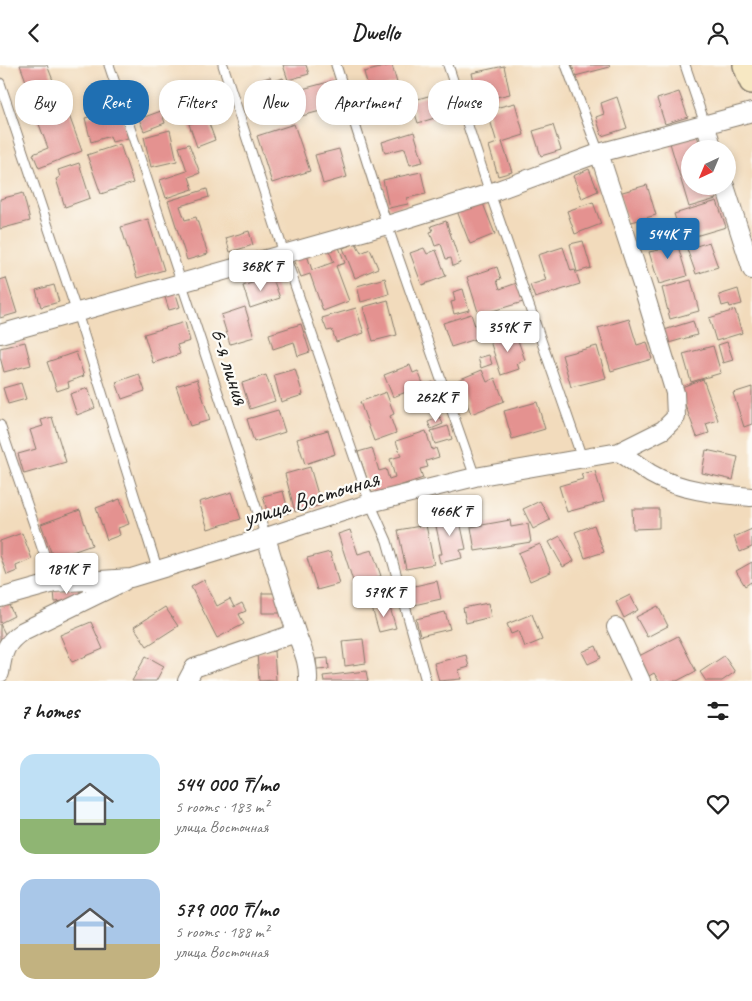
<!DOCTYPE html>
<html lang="en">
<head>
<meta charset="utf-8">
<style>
	:root { --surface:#fff; --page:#f2f2f2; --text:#222; --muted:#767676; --accent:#1f6fb2 }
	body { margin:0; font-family:Caveat,sans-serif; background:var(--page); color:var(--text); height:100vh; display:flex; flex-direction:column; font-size:19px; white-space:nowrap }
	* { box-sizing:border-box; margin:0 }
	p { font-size:16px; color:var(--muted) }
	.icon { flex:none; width:28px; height:28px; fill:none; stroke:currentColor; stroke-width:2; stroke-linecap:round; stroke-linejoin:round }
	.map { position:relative; height:616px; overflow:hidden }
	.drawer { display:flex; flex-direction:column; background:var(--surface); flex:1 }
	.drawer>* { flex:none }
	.hud { position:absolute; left:15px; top:15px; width:500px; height:45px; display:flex; gap:10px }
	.needle { width:32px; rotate:224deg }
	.tools { position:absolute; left:681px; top:75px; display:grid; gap:10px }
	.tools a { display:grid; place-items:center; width:55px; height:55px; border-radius:50%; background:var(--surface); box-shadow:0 2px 8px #0003; font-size:25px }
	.price { position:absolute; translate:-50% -42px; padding:0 11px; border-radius:5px; background:#fff; color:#222; font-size:16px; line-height:32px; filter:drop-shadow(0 1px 2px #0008) }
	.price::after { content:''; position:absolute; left:50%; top:30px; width:15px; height:11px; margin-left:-8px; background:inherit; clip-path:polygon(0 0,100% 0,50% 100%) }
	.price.current { background:var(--accent); color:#fff }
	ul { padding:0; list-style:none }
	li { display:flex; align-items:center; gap:15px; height:125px; padding:0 20px }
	li span { display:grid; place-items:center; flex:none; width:140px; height:100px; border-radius:15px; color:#555 }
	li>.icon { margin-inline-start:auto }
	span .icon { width:60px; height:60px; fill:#fffc; stroke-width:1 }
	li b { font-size:21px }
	h2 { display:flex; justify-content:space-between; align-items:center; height:60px; padding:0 20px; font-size:21px }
	.tag { padding:0 18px; border-radius:20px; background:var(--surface); box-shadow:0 2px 8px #0003; font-size:18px; line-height:45px }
	.tag.current { background:var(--accent); color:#fff }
	header { display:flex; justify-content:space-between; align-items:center; height:65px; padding:0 20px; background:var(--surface); font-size:22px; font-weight:700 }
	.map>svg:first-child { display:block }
	.building { fill:#e49290 }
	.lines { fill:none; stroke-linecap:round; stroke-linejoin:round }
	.lane-casing { stroke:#877c6c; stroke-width:11 }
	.street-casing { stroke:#877c6c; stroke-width:20 }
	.secondary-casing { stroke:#877c6c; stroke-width:28 }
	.lane { stroke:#fff; stroke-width:9 }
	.street { stroke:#fff; stroke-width:18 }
	.secondary { stroke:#f7e8c3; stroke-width:25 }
	.labels { text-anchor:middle; stroke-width:4.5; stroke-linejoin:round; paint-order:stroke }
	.street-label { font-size:24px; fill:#1c1c1c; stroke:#fdfcf7 }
</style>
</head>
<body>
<header><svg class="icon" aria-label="back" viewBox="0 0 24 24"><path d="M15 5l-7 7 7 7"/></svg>Dwello<svg class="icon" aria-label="person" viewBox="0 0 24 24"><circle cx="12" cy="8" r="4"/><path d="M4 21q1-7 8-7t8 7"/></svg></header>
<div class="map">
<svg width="752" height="616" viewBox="0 0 752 616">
	<rect width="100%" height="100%" fill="#fdfcf7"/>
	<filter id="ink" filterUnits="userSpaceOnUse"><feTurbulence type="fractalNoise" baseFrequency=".02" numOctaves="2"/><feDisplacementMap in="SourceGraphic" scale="10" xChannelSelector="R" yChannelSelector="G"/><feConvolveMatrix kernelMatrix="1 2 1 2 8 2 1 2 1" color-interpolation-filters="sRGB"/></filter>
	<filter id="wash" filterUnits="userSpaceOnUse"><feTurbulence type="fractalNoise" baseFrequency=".0096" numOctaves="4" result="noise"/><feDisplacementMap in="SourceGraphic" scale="20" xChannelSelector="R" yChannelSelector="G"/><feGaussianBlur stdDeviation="1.12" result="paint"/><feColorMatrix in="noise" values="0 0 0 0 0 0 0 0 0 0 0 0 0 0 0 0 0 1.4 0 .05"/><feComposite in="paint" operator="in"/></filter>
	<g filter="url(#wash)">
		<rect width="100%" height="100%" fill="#f2dbbc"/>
		<g id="blocks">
			<!-- building -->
			<path class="building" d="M20 0H47L54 18 30 27Z
				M283 0H306L309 9 288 15Z
				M392 0 397 18 369 26 364 7Z
				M572 0H609L610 2 575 11Z
				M504 1 510 29 478 36 472 8Z
				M270 12 272 17 283 13 288 27 264 35 257 16Z
				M336 15 343 40 298 52 291 27Z
				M206 16 214 42 188 50 179 24Z
				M449 25 455 47 418 58 411 36Z
				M679 27 688 52 665 59 657 34Z
				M617 32 627 63 602 71 596 52 604 49 601 38Z
				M515 38 524 70 502 77 512 107 498 111 489 81 497 78 487 45Z
				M66 42 82 86 39 103 33 89 48 83 37 54Z
				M111 46 113 54 122 52 128 73 112 77 110 71 91 77 85 53Z
				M161 46 165 58 144 66 139 54Z
				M207 53 215 75 197 82 189 59Z
				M294 59 310 106 272 118 257 71Z
				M553 60 561 85 541 91 533 66Z
				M170 65 177 96 151 102 144 72Z
				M414 67 423 97 410 100 405 83 385 88 382 77Z
				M697 70 701 84H690V121H712L716 134 689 142 670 78Z
				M120 79 133 118 101 129 87 90Z
				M189 79 200 108 189 112 193 124 166 133 160 115 187 106 179 82Z
				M339 84 347 112 323 119 315 90Z
				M79 98 90 133 65 142 56 114 60 112 58 105Z
				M589 104 598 126 582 133 573 111Z
				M421 107 426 129 407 133 408 139 389 143 383 115Z
				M647 120 656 150 628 158 619 128Z
				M207 124 209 132 180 141 185 155 196 152 208 189 187 195 168 136Z
				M23 128 30 156 0 164V134Z
				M482 136 495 169 470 179 457 146Z
				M717 136 726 162 692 172 693 178 684 180 674 149Z
				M593 137 601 159 575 169 567 146Z
				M148 154 164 205 137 213 121 162Z
				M446 156 460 198 453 201 451 193 446 194 441 179 435 181 430 167 433 166 431 161Z
				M249 166 253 180 230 187 226 173Z
				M674 168 687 211 659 219 649 187 659 185 655 174Z
				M583 176 591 203 577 207 570 179Z
				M337 177 345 198 336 201 349 236 323 246 310 209 301 212 293 192 306 187 312 205 334 197 327 181Z
				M709 177 718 202 696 209 687 184Z
				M356 178 361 188 370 184 378 203 355 213 343 183Z
				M563 182 571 206 575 205 580 219 535 233 530 220 546 215 538 190Z
				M424 183 427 189 436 185 446 211 422 220 410 188Z
				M497 202 501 214 497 215 500 224 517 218 523 237 479 250 467 212Z
				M272 211 280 233 250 243 243 221Z
				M6 213 17 248 0 253V215Z
				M385 213 389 229 361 237 357 221Z
				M691 215 699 246 670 254 662 223Z
				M54 220 59 237 41 242 36 225Z
				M463 224 469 245 454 249 451 237 455 236 453 227Z
				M738 224 742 239 730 242 729 239 722 241 719 230Z
				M175 226 180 242 169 245 164 229Z
				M388 235 397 270 373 276 363 242Z
				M245 242 254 272 230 279 221 250Z
				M356 243 364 268 336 277 332 265 327 266 322 253Z
				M735 245 742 268 716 276 709 253Z
				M471 249 479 273 451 282 443 258Z
				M629 254 637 280 647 277 652 294 611 306 598 263Z
				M693 256 697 270 665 279 661 266Z
				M185 257 190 276 177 280 180 289 153 298 144 269Z
				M301 259 310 287 298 291 294 277 273 284 269 269Z
				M515 267 525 295 517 298 519 304 501 310 490 276Z
				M25 277 31 300 4 307 0 292V283Z
				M727 277 733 295 723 298 718 280Z
				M597 281 606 313 571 322 562 290Z
				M713 281 721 308 691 317 683 289Z
				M76 287 84 311 68 317 69 322 57 326 47 297Z
				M489 290 492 299 481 303 478 293Z
				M410 300 413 308 418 306 424 321 433 317 438 331 414 340 409 326 393 332 384 310Z
				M295 304 303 330 281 337 274 310Z
				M482 305 487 317 495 313 504 336 471 349 458 315Z
				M139 309 145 326 122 334 116 317Z
				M266 310 275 336 250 344 242 318Z
				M197 314 210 355 190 361 176 321Z
				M703 314 718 355 706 359 709 368 697 372 679 323Z
				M21 318 26 334 8 339 3 323Z
				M752 322V359L744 362 733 328Z
				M88 323 95 343 77 350 70 329Z
				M386 327 394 349 390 351 396 368 374 376 360 337Z
				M537 337 545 364 512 374 504 346Z
				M278 345 285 367 254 377 247 354Z
				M52 352 66 397 24 409 18 389 36 384 30 365 43 361 41 355Z
				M440 352 443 359 431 364 428 357Z
				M448 361 452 374 435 379 431 366Z
				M328 365 335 389 305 399 297 374Z
				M426 366 432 385 436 383 439 392 426 396 428 402 420 404 423 413 396 422 397 424 373 432 358 387 372 383 379 406 386 404 389 414 395 412 390 394 401 391 396 376Z
				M706 385 738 392 733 415 702 408Z
				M310 402 321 440 295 447 285 409Z
				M595 406 604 437 567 447 559 421 583 414 581 409Z
				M283 426 289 448 269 453 263 431Z
				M232 427 241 454 208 464 199 437Z
				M120 434 129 459 118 463 120 470 107 475 96 443Z
				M540 436 550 455 533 464 523 444Z
				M632 444H659V463L633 464Z
				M80 445 92 480 61 491 64 499 56 501 41 459Z
				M458 447 466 484 460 485 462 493 440 498 438 489H442L434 452Z
				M510 455 511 462 528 459 531 477 475 486 471 462Z
				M426 460 434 499 406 504 398 465Z
				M594 460 604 487 585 493 575 467Z
				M752 464V482L740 487 734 472Z
				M350 465 358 489 372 485 381 511 374 513 380 530 367 534 362 517 354 519 338 469Z
				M22 468 32 494 16 501 17 506 7 510 0 490V476Z
				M560 471 574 496 563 502 549 477Z
				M540 479 551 507 530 516 518 488Z
				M330 487 339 519 317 525 307 493Z
				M752 497V520L751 517 745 521 736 506Z
				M204 515 217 541 230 534 234 542 242 538 246 546 239 549 244 559 217 573 191 522Z
				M437 516 441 534 414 540 410 522Z
				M79 522 81 534 55 537 54 526Z
				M262 528H283V548H262Z
				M630 530 638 545 624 553 616 537Z
				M8 538 14 551 0 558V542Z
				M488 538 491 552 466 558 463 543Z
				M389 539 396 563 379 567 372 543Z
				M658 541 668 561 647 572 636 552Z
				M165 542 178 561 147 581 134 562Z
				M445 547 450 564 420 571 416 554Z
				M532 549 542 575 525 582 519 566 511 569 507 559Z
				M91 557 103 584 72 597 60 570Z
				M0 559 8 575 0 579Z
				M678 571 696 606 677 616H659L654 608 649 611 639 591Z
				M363 574 366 598 345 601 342 576Z
				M596 581 601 593 588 599 582 587Z
				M274 586 276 615 259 616 257 588Z
				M466 590 469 602 459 605 461 614 439 616 434 598Z
				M146 591 164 601 156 616H132Z
				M724 591 735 607 722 616H706L700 607Z
				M328 593 329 604 317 605 316 594Z
				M366 606 368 616H324L323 611Z"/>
		</g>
	</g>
	<g filter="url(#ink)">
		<use href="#blocks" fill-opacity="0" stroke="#877c6c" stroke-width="1"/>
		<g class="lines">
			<!-- lane casing -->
			<g class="lane-casing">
				<path id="lane" d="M109 0 266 472
					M223 0 284 188 370 438 387 476 426 616
					M336 0 387 160 475 412
					M448 0 490 128 582 393
					M566 0 599 88
					M685 0 705 59
					M0 18 77 248 158 506
					M0 360 54 518"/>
			</g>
			<!-- street casing -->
			<g class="street-casing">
				<path id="street" d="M705 59 713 84
					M725 121 752 205
					M0 269 387 160 490 128 599 88 752 47
					M619 387C630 394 640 402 651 409 680 426 719 429 752 432
					M266 472C275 503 285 534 295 564 301 583 309 595 308 616
					M0 533 54 518 131 513 266 472 370 438 475 412 619 387 663 365 676 352 675 328 645 229 599 88
					M616 562 641 616
					M0 608C3 587 5 578 23 566L123 517
					M187 616 194 603 296 568"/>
			</g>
			<!-- secondary casing -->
			<g class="secondary-casing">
				<path id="secondary" d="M746 0 752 16"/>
			</g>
			<!-- lane -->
			<use href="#lane" class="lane"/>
			<!-- street -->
			<use href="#street" class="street"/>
			<!-- secondary -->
			<use href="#secondary" class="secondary"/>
		</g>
	</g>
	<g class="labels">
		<!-- street labels -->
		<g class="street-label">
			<text transform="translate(230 301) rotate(72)" y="8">6-я линия</text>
			<text transform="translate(311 433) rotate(-17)" y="8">улица Восточная</text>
		</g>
	</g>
</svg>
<div class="tools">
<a><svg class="needle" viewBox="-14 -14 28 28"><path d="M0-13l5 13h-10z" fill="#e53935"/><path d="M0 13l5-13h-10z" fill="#767676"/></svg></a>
</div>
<b class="price current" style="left:668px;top:195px">544K ₸</b>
<b class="price" style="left:261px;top:227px">368K ₸</b>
<b class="price" style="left:508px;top:288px">359K ₸</b>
<b class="price" style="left:436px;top:358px">262K ₸</b>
<b class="price" style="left:450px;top:472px">466K ₸</b>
<b class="price" style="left:67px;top:530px">181K ₸</b>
<b class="price" style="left:384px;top:553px">579K ₸</b>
<div class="hud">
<a class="tag">Buy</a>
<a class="tag current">Rent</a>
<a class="tag">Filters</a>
<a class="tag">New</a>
<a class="tag">Apartment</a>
<a class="tag">House</a>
</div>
</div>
<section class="drawer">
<h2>7 homes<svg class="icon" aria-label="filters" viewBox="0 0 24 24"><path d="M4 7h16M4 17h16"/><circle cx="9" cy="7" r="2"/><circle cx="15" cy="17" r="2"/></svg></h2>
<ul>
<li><span style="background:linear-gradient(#bfe0f5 65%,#8fb573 0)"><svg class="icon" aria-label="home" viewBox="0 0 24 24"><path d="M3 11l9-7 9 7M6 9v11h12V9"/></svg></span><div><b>544 000 ₸/mo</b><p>5 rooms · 183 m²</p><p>улица Восточная</p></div><svg class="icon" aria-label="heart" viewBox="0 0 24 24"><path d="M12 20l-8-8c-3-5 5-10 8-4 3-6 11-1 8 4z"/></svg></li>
<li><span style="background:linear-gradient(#a9c7e8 65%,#c2b280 0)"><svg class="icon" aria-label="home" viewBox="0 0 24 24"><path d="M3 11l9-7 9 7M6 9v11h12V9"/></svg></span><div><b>579 000 ₸/mo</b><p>5 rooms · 188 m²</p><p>улица Восточная</p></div><svg class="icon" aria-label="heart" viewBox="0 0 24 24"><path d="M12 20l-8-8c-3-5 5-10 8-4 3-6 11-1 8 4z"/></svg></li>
</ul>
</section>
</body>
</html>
